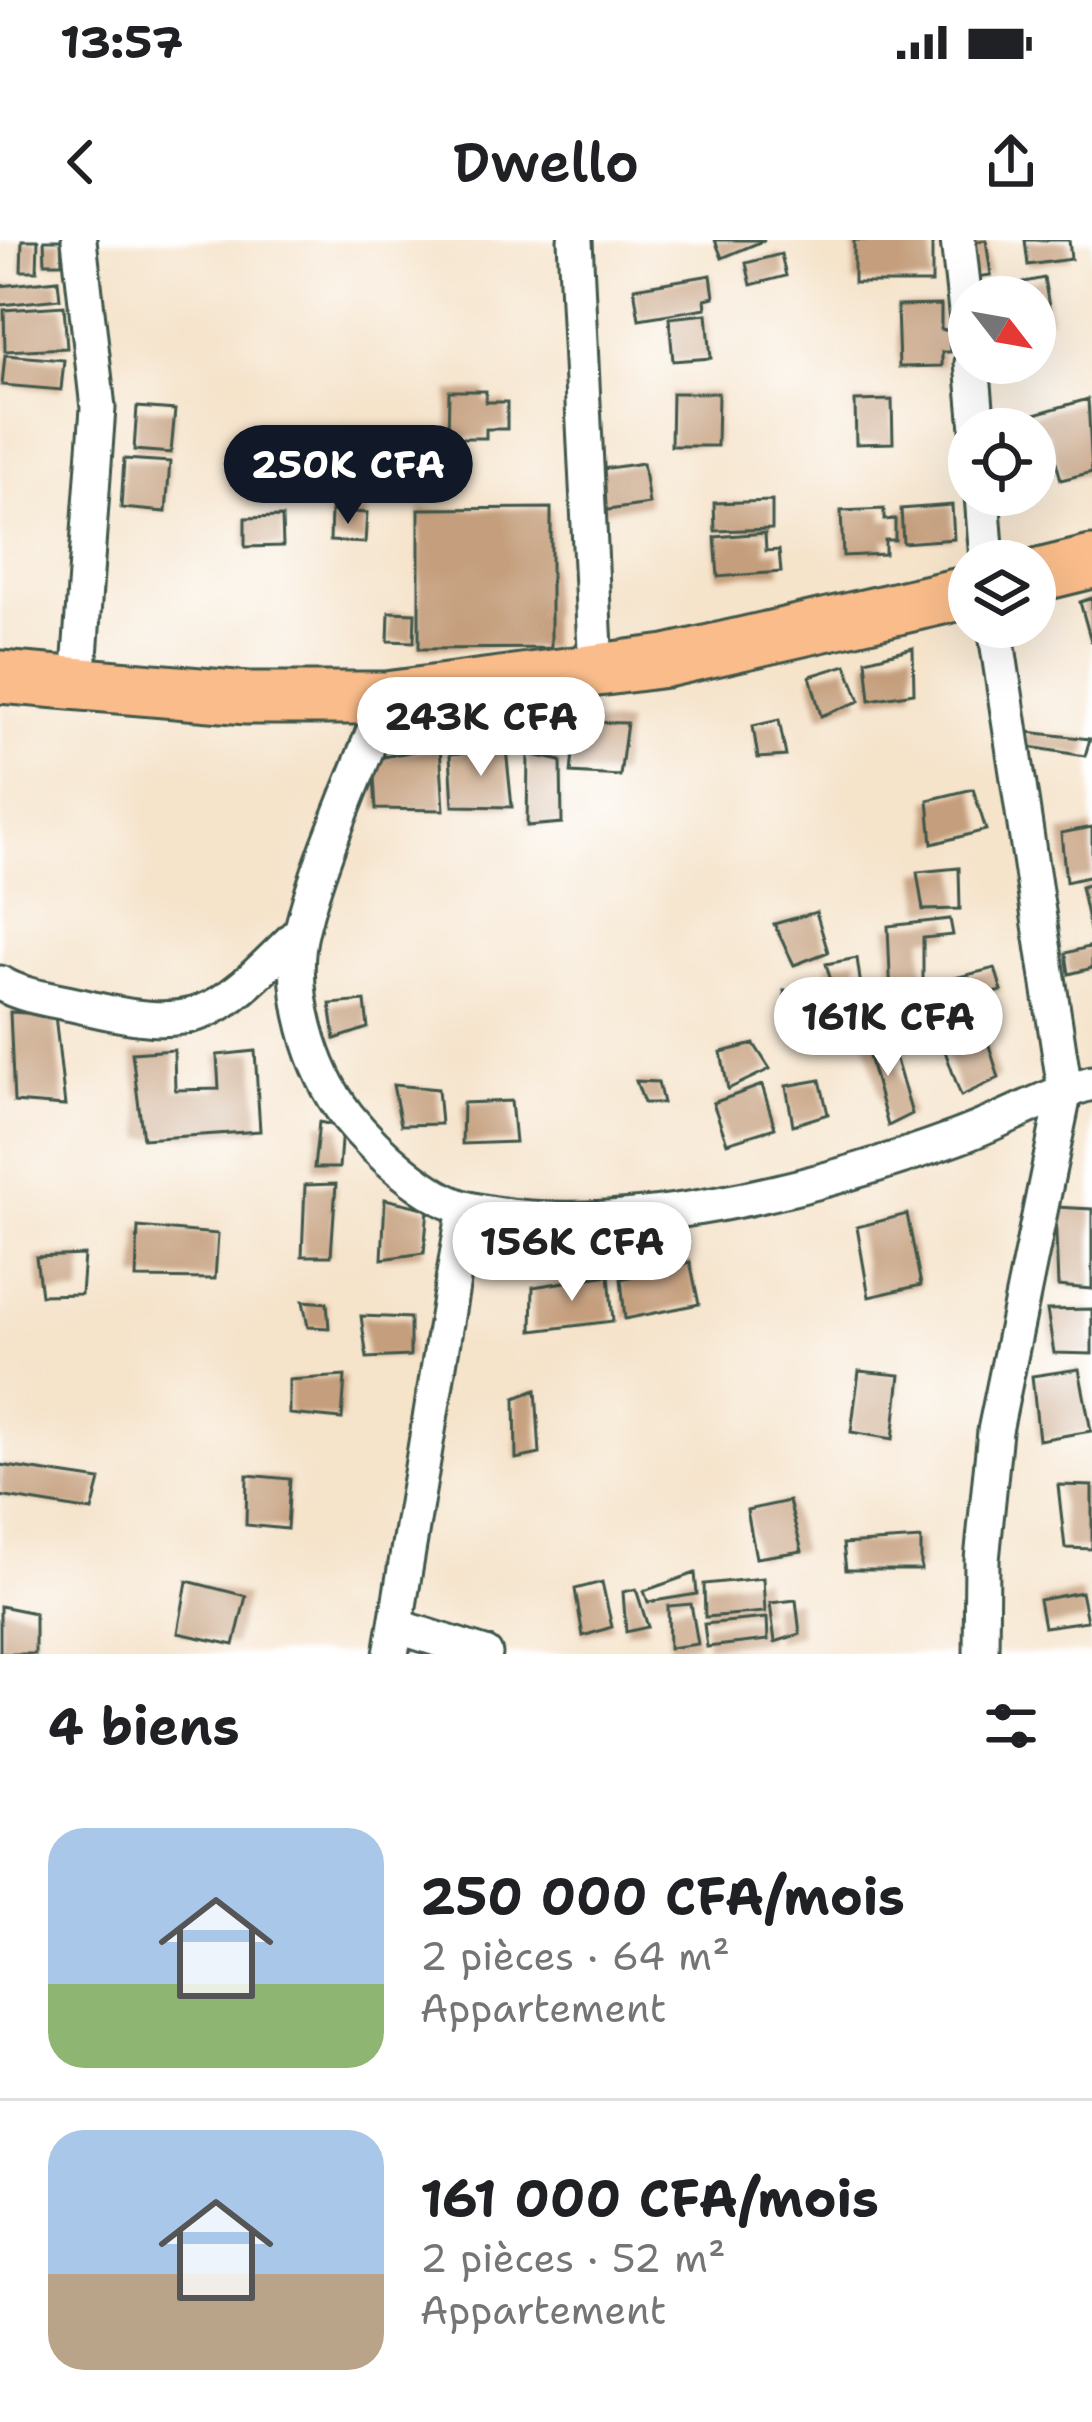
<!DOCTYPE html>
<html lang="fr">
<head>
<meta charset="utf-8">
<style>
	:root { --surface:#fff; --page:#f2f2f2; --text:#202124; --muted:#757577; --line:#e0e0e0; --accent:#111827 }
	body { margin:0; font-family:"Shantell Sans",sans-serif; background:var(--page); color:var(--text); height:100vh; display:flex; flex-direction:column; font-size:45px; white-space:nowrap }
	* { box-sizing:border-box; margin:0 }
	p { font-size:39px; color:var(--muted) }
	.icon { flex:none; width:66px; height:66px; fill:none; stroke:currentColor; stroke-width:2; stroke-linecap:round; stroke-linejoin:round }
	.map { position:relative; height:1414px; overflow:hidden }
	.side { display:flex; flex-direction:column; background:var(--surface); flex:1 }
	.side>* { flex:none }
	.needle { width:78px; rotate:121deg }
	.fabs { position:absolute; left:948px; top:36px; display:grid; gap:24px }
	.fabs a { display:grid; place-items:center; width:108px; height:108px; border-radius:50%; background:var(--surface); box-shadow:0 12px 48px #0002; font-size:60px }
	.price { position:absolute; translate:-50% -102px; padding:0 27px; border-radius:42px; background:#fff; color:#222; font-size:39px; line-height:78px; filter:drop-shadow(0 3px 6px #0008) }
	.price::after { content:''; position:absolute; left:50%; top:72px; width:36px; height:27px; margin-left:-18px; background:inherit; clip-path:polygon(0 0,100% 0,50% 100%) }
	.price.on { background:var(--accent); color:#fff }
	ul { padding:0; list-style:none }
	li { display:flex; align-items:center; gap:36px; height:300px; padding:0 48px }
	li+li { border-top:3px solid var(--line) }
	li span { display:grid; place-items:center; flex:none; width:336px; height:240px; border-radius:36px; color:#555 }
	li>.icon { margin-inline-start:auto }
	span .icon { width:144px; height:144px; fill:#fffc; stroke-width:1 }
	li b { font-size:51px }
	h2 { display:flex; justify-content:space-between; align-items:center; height:144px; padding:0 48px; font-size:51px }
	.status { display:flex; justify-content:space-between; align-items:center; height:84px; padding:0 60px; background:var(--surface); direction:ltr }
	.status svg { height:33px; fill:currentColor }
	header { display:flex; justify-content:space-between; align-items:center; height:156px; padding:0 48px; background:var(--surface); font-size:54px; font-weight:600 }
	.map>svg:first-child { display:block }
	.building { fill:#c59f7d }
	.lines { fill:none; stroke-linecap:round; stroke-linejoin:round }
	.minor-casing { stroke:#3f564a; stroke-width:39 }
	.highway-casing { stroke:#3f564a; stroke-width:57 }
	.minor { stroke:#fff; stroke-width:33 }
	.highway { stroke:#f9bc8a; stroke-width:51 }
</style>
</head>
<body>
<div class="status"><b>13:57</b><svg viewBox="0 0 49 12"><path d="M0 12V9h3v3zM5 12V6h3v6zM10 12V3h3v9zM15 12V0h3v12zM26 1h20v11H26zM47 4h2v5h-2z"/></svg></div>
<header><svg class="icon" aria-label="back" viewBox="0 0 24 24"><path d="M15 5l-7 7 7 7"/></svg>Dwello<svg class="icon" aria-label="share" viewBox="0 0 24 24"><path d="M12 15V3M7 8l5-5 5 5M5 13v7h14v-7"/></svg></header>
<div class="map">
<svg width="1092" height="1414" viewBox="0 0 1092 1414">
	<rect width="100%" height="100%" fill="#fff"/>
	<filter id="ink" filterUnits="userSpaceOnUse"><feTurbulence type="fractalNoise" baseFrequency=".00833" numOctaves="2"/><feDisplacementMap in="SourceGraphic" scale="24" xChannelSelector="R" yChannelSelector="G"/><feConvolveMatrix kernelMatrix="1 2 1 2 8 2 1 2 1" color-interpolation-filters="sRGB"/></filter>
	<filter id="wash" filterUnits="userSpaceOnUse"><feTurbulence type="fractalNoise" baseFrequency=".004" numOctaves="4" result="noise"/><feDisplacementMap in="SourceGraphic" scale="48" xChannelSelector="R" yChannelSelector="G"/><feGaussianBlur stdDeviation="2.7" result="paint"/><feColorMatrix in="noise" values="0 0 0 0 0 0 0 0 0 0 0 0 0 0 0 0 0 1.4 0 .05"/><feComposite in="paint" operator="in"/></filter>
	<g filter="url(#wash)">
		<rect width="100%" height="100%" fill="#f5e3ca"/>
		<g id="blocks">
			<!-- building -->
			<path class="building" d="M22 0H38L37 31H21Z
				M44 0H61L62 23H45Z
				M715 0H765L722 18Z
				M854 0H932V43H854Z
				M986 0 991 35 969 38 964 3Z
				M1025 0H1069L1071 19 1028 25Z
				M781 14 786 36 751 45 746 23Z
				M711 35 714 57 705 59 706 68 639 79 634 48Z
				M1044 38 1051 78 1035 82V57H990L989 49Z
				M58 40 60 59 0 65V46Z
				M941 65V90H949L950 112H942V126L899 127 897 66Z
				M64 66 67 108 5 111 4 70Z
				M707 74 711 118 673 121 669 78Z
				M5 115 64 120 61 150 2 145Z
				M449 151H486V162H507V189H486V198H448Z
				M672 153H718L717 206H671Z
				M1088 159 1092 232 1061 240 1048 192 1035 196 1028 176Z
				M892 160 893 203 856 204 855 161Z
				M137 167 175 170 171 213 134 210Z
				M315 214 424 227 422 244 313 232Z
				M124 219 170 222 166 272 121 268Z
				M643 223 649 264 601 271 595 230Z
				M772 261V289L715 291 714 263Z
				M952 265 954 299 903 303 901 269Z
				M551 268V408L419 409V269Z
				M884 269V280L895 279V300H885V314L843 316 841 271Z
				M331 271 367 273 365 303 330 301Z
				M282 277 283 306 245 307V278Z
				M765 293 766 311 779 310 781 332 718 337 715 297Z
				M1092 358V401H1091L1080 362Z
				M389 372 415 373 414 402 388 401Z
				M913 408 914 453 870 460 866 420Z
				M846 425 860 461 821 476 810 436Z
				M779 480 786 516 758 518 753 486Z
				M576 482 627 483 620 536 571 533Z
				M1027 492 1090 499 1085 516 1024 506Z
				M440 506 444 570 376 569 373 519Z
				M506 509 512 567 453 566 450 514Z
				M528 514 561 521 562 583 527 586Z
				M973 549 986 590 932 604 928 560Z
				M1092 587V636L1066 642 1061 593Z
				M959 628 960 669 923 670 917 632Z
				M1092 644V690H1090L1081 647Z
				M816 672 828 712 794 725 774 684Z
				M950 679 953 695 923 698V754L891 759 888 686Z
				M1092 706V728L1069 734 1066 713Z
				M857 718 861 747 834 751 826 724Z
				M995 728 1002 751 933 768 926 745Z
				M828 748 834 781 790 787 784 751Z
				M365 761 368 788 335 799 330 764Z
				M10 772 55 775 65 866 14 862Z
				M983 786 999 838 961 856 941 800Z
				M889 796 912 874 888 886 864 798Z
				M754 804 770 829 728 849 721 812Z
				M174 810 175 850 219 849 217 815 255 811 260 891 143 899 132 813Z
				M820 840 828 874 793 885 786 846Z
				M636 841 658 842 663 863H644Z
				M393 845 438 849 441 884 401 885Z
				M762 845 775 888 727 903 713 863Z
				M511 861 515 902 462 904 463 863Z
				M319 882 342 887 339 928H314Z
				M336 944 331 1016H302L305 945Z
				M385 959 428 969 424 1013 382 1019Z
				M1055 967 1092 969V1049L1058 1046Z
				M907 974 921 1045 869 1057 857 987Z
				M138 987 218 994 215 1039 136 1038Z
				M84 1015 81 1054 41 1055 36 1017Z
				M690 1022 699 1064 625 1079 621 1039Z
				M609 1035 613 1081 532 1091 533 1047Z
				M303 1061 327 1063 329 1088 308 1087Z
				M1092 1069V1114L1054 1113 1047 1070Z
				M361 1076 410 1078V1116L367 1118Z
				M1079 1129 1091 1191 1039 1200 1032 1136Z
				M859 1131 900 1135 893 1199 851 1192Z
				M345 1136 342 1179 289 1174V1140Z
				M536 1150 540 1214 516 1219 515 1158Z
				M0 1225 100 1240 92 1271 0 1256Z
				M247 1235 290 1239 287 1289 246 1285Z
				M1058 1245 1092 1246V1309L1065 1308Z
				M789 1261 802 1311 756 1318 747 1270Z
				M921 1299V1330H846L843 1304Z
				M695 1333 697 1354 648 1362 644 1351Z
				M763 1338 765 1372 705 1377 704 1344Z
				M187 1341 246 1356 234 1405 178 1393Z
				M602 1342 612 1387 583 1396 575 1349Z
				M636 1349 648 1387 626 1392 623 1352Z
				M1081 1352 1087 1381 1044 1387 1039 1360Z
				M796 1360 800 1394 775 1402 770 1363Z
				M691 1364 698 1404 669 1408 668 1366Z
				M0 1366 35 1373V1414H0Z
				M767 1378 768 1400 707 1407 704 1384Z"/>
		</g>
	</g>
	<g filter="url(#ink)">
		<use href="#blocks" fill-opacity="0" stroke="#3f564a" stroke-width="3"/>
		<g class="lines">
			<!-- minor casing -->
			<g class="minor-casing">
				<path id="minor" d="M575 0 596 429
					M958 0 969 98
					M972 123 978 189
					M982 255 987 321
					M78 444 98 168 79 0
					M386 458C359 534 321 611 302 689 287 749 311 830 348 877 374 909 428 960 469 969 614 1002 820 948 958 897 1003 881 1046 855 1092 843
					M0 743C23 757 55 760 81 766 202 796 217 774 301 691
					M396 1386 485 1414
					M391 1414 465 968
					M981 1414 982 1320 995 1191 1065 850 995 387"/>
			</g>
			<!-- highway casing -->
			<g class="highway-casing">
				<path id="highway" d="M1035 336 1092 322
					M0 437 247 458H386L666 421 969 352"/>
			</g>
			<!-- minor -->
			<use href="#minor" class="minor"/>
			<!-- highway -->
			<use href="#highway" class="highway"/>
		</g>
	</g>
</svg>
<div class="fabs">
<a><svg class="needle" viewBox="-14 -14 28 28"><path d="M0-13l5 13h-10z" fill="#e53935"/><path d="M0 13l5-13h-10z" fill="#757577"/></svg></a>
<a><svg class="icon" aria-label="locate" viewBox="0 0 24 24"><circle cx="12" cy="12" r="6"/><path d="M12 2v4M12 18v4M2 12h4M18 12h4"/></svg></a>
<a><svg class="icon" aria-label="layers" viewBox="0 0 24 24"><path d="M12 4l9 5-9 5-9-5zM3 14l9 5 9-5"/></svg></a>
</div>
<b class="price on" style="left:348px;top:287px">250K CFA</b>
<b class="price" style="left:481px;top:539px">243K CFA</b>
<b class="price" style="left:888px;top:839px">161K CFA</b>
<b class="price" style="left:572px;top:1064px">156K CFA</b>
</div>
<section class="side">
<h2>4 biens<svg class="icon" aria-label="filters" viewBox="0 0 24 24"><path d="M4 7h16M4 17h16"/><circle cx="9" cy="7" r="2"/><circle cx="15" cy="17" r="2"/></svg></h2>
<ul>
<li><span style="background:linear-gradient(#a9c7e8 65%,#8fb573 0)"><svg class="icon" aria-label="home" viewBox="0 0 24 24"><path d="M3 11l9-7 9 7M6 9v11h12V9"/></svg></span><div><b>250 000 CFA/mois</b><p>2 pièces · 64 m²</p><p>Appartement</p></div></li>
<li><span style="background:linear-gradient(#a9c7e8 60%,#b9a48a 0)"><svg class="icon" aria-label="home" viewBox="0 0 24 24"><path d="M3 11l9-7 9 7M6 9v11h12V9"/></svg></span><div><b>161 000 CFA/mois</b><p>2 pièces · 52 m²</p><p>Appartement</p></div></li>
</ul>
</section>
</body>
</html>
